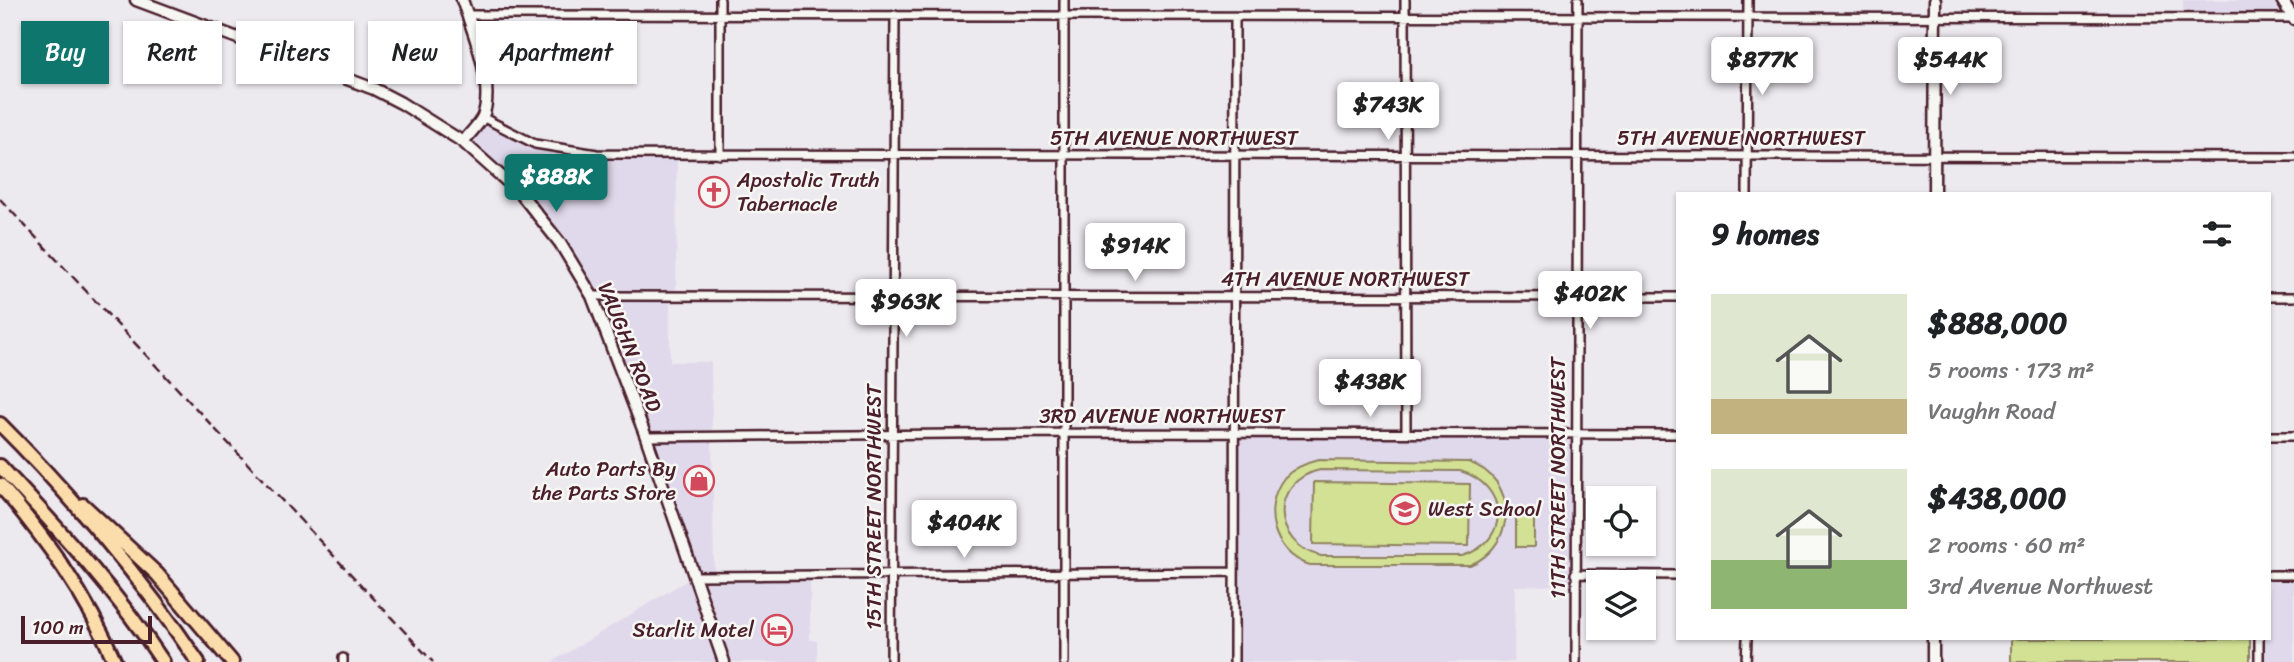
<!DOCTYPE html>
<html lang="en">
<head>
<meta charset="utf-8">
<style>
	:root { --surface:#fff; --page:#f6f6f6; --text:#202124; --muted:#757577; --accent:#0f766e }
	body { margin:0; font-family:Sriracha,sans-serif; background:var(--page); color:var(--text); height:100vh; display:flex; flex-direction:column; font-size:26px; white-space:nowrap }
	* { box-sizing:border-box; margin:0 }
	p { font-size:23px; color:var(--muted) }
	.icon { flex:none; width:38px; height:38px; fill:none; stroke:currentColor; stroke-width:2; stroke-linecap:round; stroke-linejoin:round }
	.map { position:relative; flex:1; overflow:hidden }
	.drawer { position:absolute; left:1676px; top:192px; width:595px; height:448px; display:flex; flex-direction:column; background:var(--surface); border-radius:0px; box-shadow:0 2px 5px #0004 }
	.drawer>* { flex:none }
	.guide { position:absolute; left:21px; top:21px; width:665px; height:63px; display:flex; gap:14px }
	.controls { position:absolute; left:1586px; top:486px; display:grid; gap:14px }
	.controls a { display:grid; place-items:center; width:70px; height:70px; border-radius:0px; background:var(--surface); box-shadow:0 2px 5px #0004; font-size:35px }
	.scale { position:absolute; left:21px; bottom:18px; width:131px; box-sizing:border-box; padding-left:7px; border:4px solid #4a1f2b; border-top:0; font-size:19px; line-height:24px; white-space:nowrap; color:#4a1f2b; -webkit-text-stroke:5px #f6f6f2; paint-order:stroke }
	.price { position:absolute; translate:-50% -60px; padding:0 16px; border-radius:7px; background:#fff; color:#222; font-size:23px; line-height:46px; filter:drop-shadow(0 2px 4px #0008) }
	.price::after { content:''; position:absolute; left:50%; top:42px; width:21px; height:16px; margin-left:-10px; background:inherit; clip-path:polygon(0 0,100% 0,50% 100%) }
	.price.active { background:var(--accent); color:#fff }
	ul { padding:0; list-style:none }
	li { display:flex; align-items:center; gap:21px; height:175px; padding:0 35px }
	li span { display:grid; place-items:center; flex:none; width:196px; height:140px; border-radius:0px; color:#555 }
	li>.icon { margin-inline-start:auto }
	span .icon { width:84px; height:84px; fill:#fffc; stroke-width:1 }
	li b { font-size:30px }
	h2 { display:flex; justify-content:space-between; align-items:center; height:84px; padding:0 35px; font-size:30px }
	.chip { padding:0 24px; border-radius:0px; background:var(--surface); box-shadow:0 2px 5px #0004; font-size:24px; line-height:63px }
	.chip.active { background:var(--accent); color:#fff }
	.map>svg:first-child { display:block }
	.built { fill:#e0d9ec }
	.green { fill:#d2e194; stroke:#8e8060; stroke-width:2; fill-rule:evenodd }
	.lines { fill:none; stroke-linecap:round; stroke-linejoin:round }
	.street-casing { stroke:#4a1f2b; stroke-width:12 }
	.secondary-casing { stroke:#4a1f2b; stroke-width:15 }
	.highway-casing { stroke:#4a1f2b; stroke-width:18 }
	.street { stroke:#f6f6f2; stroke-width:7 }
	.secondary { stroke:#f6f6f2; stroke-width:10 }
	.highway { stroke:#fbddab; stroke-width:12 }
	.rail { stroke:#4a1f2b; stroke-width:2.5; stroke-dasharray:10 5; stroke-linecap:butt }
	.labels { text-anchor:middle; stroke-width:5; stroke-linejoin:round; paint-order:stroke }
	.street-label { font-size:21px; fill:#4a1f2b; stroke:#f6f6f2 }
	.poi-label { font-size:21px; fill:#4a1f2b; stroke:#f6f6f2; text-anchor:start }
</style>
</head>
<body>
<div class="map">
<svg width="2294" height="662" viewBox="0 0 2294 662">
	<rect width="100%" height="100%" fill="#ece9ef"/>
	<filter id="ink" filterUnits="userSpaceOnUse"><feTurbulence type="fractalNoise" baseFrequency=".0143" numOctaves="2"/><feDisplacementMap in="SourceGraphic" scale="14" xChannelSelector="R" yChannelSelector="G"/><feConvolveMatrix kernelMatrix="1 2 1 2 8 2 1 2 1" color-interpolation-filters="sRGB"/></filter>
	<g filter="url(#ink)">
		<!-- built -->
		<path class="built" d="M2183 0H2282L2293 18H2183Z
			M482 117 511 134 568 151 677 154 676 296 670 297V362H711L714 575H810V640L817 641V662H552L694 576 592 296 521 194 463 142Z
			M1235 433 1576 434 1575 585 1515 586 1514 662H1234Z
			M2270 575H2294V662H2259V639H2270Z"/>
		<!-- green -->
		<path class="green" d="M1318 460 1468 462C1519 478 1517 546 1470 565H1310C1273 554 1261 508 1284 478 1293 468 1306 463 1318 460ZM1320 470 1460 471C1508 485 1512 541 1462 556H1321C1271 544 1269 481 1320 470Z
			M1314 482 1470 484 1469 546 1313 544Z
			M1516 514 1534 515V547H1516Z
			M2011 639H2250V662H2011Z"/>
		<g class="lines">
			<!-- street casing -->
			<g class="street-casing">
				<path id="street" d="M720 0V155
					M1405 0 1406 433
					M468 15 2294 18
					M482 117 535 144 597 154 2294 157
					M1747 194 1748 0
					M592 296 1678 297
					M2270 297H2294
					M2270 436H2294
					M646 437 1062 433 1678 434
					M1575 574 1678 575
					M2270 575H2294
					M694 576 1234 572
					M343 658V662
					M891 662 895 15
					M1064 662V0
					M1234 662 1235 17
					M1576 662 1578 0
					M1746 662 1747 639
					M2259 662V639"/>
			</g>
			<!-- secondary casing -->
			<g class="secondary-casing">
				<path id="secondary" d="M136 0 374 89 401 103 463 142 521 194 560 243 592 296 646 437 724 662
					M462 0C473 31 495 84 483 116 479 125 469 134 463 142
					M2282 0 2294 19
					M1934 194 1935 0
					M1933 662V639"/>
			</g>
			<!-- highway casing -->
			<g class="highway-casing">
				<path id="highway" d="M0 424C70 494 143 580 198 662
					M0 466C58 529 116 590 163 662
					M0 485C46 539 87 596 115 662
					M83 505 157 574 232 662"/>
			</g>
			<!-- street -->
			<use href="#street" class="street"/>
			<!-- secondary -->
			<use href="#secondary" class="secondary"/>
			<!-- highway -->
			<use href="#highway" class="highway"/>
			<!-- rail -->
			<path class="rail" d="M0 199 433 662"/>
		</g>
	</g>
	<!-- icons -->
	<defs>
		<g id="church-ring" transform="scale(1.575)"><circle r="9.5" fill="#f6f6f2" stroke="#d1495b" stroke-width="1.5"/><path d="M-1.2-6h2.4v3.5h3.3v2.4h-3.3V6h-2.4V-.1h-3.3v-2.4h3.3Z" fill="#d1495b"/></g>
		<g id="shop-ring" transform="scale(1.575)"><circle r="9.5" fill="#f6f6f2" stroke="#d1495b" stroke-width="1.5"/><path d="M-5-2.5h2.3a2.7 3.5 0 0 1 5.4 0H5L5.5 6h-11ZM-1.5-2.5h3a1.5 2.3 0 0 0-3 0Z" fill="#d1495b"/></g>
		<g id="school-ring" transform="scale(1.575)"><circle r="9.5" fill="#f6f6f2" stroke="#d1495b" stroke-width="1.5"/><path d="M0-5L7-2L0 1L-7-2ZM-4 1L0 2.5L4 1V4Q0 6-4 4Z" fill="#d1495b"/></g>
		<g id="hotel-ring" transform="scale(1.575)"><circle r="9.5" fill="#f6f6f2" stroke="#d1495b" stroke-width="1.5"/><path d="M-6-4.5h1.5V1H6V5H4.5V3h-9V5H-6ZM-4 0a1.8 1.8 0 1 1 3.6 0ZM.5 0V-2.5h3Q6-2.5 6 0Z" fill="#d1495b"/></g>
	</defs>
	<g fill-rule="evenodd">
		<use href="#church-ring" x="714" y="192"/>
		<use href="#shop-ring" x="699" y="481"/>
		<use href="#school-ring" x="1405" y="509"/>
		<use href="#hotel-ring" x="777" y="630"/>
	</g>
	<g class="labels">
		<!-- street labels -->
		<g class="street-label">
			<text x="1174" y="145">5TH AVENUE NORTHWEST</text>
			<text x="1741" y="145">5TH AVENUE NORTHWEST</text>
			<text x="1345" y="286">4TH AVENUE NORTHWEST</text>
			<text transform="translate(630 347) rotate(68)" y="7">VAUGHN ROAD</text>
			<text x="1162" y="423">3RD AVENUE NORTHWEST</text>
			<text transform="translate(1558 478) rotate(-90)" y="7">11TH STREET NORTHWEST</text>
			<text transform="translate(874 507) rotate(-90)" y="7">15TH STREET NORTHWEST</text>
		</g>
		<!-- poi labels -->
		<g class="poi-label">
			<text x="737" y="187">Apostolic Truth<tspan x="737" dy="24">Tabernacle</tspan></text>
			<text x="676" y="476" text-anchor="end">Auto Parts By<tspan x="676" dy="24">the Parts Store</tspan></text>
			<text x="1428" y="516">West School</text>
			<text x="754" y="637" text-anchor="end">Starlit Motel</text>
		</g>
	</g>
</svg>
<div class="controls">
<a><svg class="icon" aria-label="locate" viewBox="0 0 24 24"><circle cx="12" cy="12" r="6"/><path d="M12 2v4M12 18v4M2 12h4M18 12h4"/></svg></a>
<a><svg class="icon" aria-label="layers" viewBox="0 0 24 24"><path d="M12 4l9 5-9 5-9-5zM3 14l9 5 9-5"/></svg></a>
</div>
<div class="scale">100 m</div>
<b class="price" style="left:1762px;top:97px">$877K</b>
<b class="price" style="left:1950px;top:97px">$544K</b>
<b class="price" style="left:1388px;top:142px">$743K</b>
<b class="price active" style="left:556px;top:214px">$888K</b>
<b class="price" style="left:1135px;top:283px">$914K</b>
<b class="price" style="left:1590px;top:331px">$402K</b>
<b class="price" style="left:906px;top:339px">$963K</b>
<b class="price" style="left:1370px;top:419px">$438K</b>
<b class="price" style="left:964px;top:560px">$404K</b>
<div class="guide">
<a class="chip active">Buy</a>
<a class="chip">Rent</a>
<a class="chip">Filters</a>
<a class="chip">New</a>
<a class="chip">Apartment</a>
</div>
<section class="drawer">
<h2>9 homes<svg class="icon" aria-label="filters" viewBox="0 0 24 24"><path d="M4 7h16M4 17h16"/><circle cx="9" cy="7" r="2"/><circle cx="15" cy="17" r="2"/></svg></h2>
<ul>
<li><span style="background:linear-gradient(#dfe7d0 75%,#c2b280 0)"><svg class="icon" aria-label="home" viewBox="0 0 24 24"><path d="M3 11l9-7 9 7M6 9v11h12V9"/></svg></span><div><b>$888,000</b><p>5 rooms · 173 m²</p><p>Vaughn Road</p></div></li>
<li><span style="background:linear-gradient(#dfe7d0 65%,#8fb573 0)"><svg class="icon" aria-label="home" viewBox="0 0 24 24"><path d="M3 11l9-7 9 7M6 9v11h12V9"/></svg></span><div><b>$438,000</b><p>2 rooms · 60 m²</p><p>3rd Avenue Northwest</p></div></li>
</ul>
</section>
</div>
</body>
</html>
